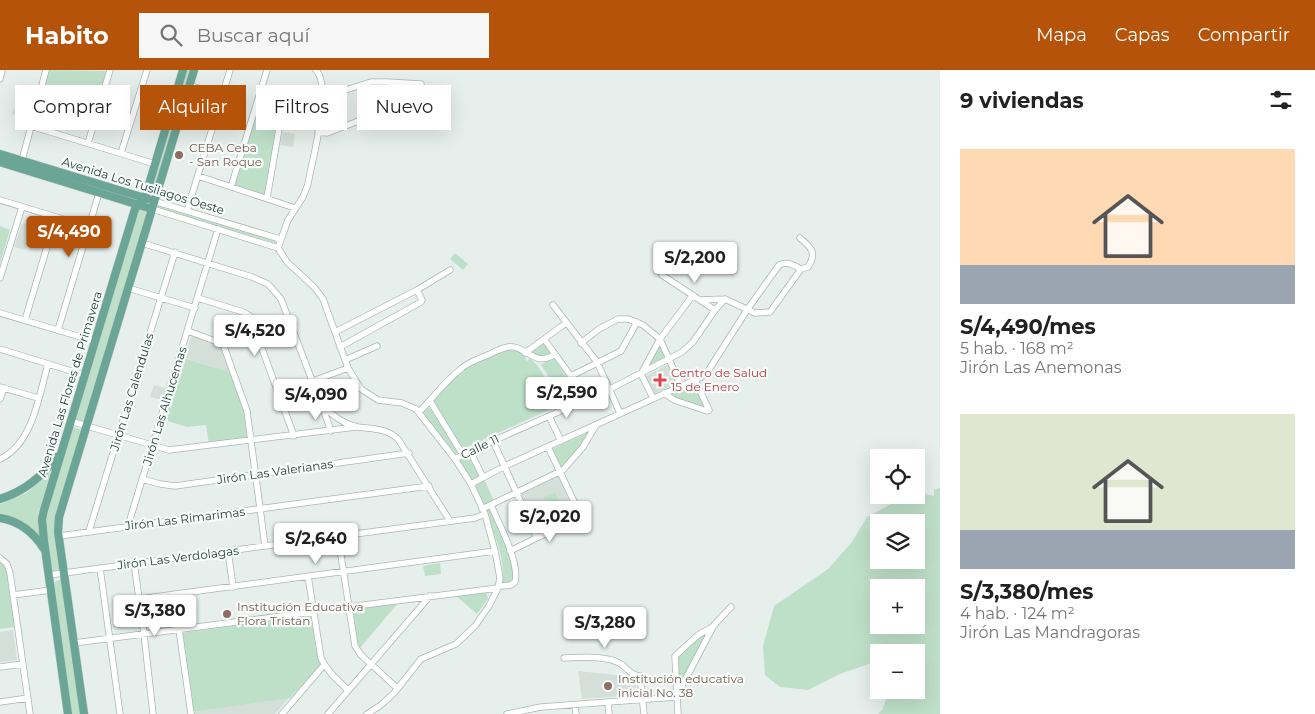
<!DOCTYPE html>
<html lang="es">
<head>
<meta charset="utf-8">
<style>
	:root { --surface:#fff; --page:#f6f6f6; --text:#222; --muted:#767676; --accent:#b45309 }
	body { margin:0; font-family:Montserrat,sans-serif; background:var(--page); color:var(--text); height:100vh; display:flex; flex-direction:column; font-size:19px; white-space:nowrap }
	* { box-sizing:border-box; margin:0 }
	p { font-size:16px; color:var(--muted) }
	.icon { flex:none; width:28px; height:28px; fill:none; stroke:currentColor; stroke-width:2; stroke-linecap:round; stroke-linejoin:round }
	.map { position:relative; flex:1; overflow:hidden }
	.drawer { display:flex; flex-direction:column; background:var(--surface); width:375px }
	.drawer>* { flex:none }
	.banner { position:absolute; left:15px; top:15px; width:475px; height:45px; display:flex; gap:10px }
	.fabs { position:absolute; left:870px; top:379px; display:grid; gap:10px }
	.fabs a { display:grid; place-items:center; width:55px; height:55px; border-radius:0px; background:var(--surface); box-shadow:0 5px 20px #0002; font-size:25px }
	.price { position:absolute; translate:-50% -42px; padding:0 11px; border-radius:5px; background:#fff; color:#222; font-size:16px; line-height:32px; filter:drop-shadow(0 1px 2px #0008) }
	.price::after { content:''; position:absolute; left:50%; top:30px; width:15px; height:11px; margin-left:-8px; background:inherit; clip-path:polygon(0 0,100% 0,50% 100%) }
	.price.active { background:var(--accent); color:#fff }
	ul { padding:0; list-style:none }
	li { display:grid; align-content:center; gap:10px; height:265px; padding:0 20px }
	li span { display:grid; place-items:center; height:155px; border-radius:0px; color:#555 }
	li>.icon { margin-inline-start:auto }
	span .icon { width:90px; height:90px; fill:#fffc; stroke-width:1 }
	li b { font-size:21px }
	h2 { display:flex; justify-content:space-between; align-items:center; height:60px; padding:0 20px; font-size:21px }
	.chip { padding:0 18px; border-radius:0px; background:var(--surface); box-shadow:0 5px 20px #0002; font-size:18px; line-height:45px }
	.chip.active { background:var(--accent); color:#fff }
	header { display:flex; align-items:center; gap:30px; box-sizing:border-box; height:70px; padding:0 25px; background:var(--accent); color:#fff }
	header strong { font-size:24px }
	nav { display:flex; gap:28px; margin-inline-start:auto; font-size:18px }
	.search { width:350px; height:45px; background:var(--page); display:flex; align-items:center; gap:12px; box-sizing:border-box; padding:0 18px; border-radius:0px; color:var(--muted); font-size:19px }
	main { display:flex; flex:1; min-height:0 }
	.map>svg:first-child { display:block }
	.built { fill:#d4dfda }
	.green { fill:#bfe0c8; fill-rule:evenodd }
	.lines { fill:none; stroke-linecap:round; stroke-linejoin:round }
	.minor-casing { stroke:#a8b8b2; stroke-width:7 }
	.major-casing { stroke:#c2cac8; stroke-width:9 }
	.minor { stroke:#fff; stroke-width:5.5 }
	.major { stroke:#6aa596; stroke-width:8 }
	.education-dot { fill:#8d6e63; stroke:#f7fbf9; stroke-width:2 }
	.health-dot { fill:#e0444e; stroke:#f7fbf9; stroke-width:2 }
	.labels { text-anchor:middle; stroke-width:4.5; stroke-linejoin:round; paint-order:stroke }
	.education-label { font-size:12px; fill:#785e54; stroke:#f7fbf9; text-anchor:start }
	.street-label { font-size:12px; fill:#24423a; stroke:#f7fbf9 }
	.health-label { font-size:12px; fill:#be3a42; stroke:#f7fbf9; text-anchor:start }
</style>
</head>
<body>
<header>
<strong>Habito</strong>
<div class="search"><svg class="icon" aria-label="search" viewBox="0 0 24 24"><circle cx="10" cy="10" r="6"/><path d="M15 15l6 6"/></svg>Buscar aquí</div>
<nav><a>Mapa</a><a>Capas</a><a>Compartir</a></nav>
</header>
<main>
<div class="map">
<svg width="940" height="644" viewBox="0 0 940 644">
	<rect width="100%" height="100%" fill="#e6efeb"/>
	<!-- built -->
	<path class="built" d="M14 38 29 42 27 48 12 44Z
		M283 62 295 64 293 77 280 75Z
		M22 153 34 156 25 180 14 177Z
		M192 264 219 274 230 302 184 288Z
		M667 295 676 313 652 325 644 307Z
		M154 315 166 318 162 330 150 327Z
		M557 405 559 407 576 446 539 464 520 422Z
		M13 560 17 590 0 592V562Z
		M578 601 635 607 637 625 582 629Z
		M289 628 275 644H194V642Z"/>
	<!-- green -->
	<path class="green" d="M49 0 106 1 96 37 43 22Z
		M186 0H191L152 128 148 126Z
		M266 23 278 27 281 36 266 124 263 125 234 116 263 24Z
		M158 134 276 170 275 173 157 138Z
		M138 139 148 141 84 353 75 350Z
		M0 156 10 160 0 194Z
		M455 183 468 194 463 200 450 189Z
		M544 271 551 284 541 287 529 282Z
		M660 275 666 290 646 299Z
		M513 277 524 285 527 291 530 288 537 295 562 334 467 377 459 376 433 332C446 303 480 291 507 278Z
		M553 287 569 311 557 319 541 295Z
		M183 288 230 302 244 340 247 369 209 374 206 355 187 357 164 350Z
		M693 313 706 339 674 328 669 324Z
		M429 338 431 339 458 382 456 384 424 344V340Z
		M73 357 82 360 58 441 61 499 54 501 52 500 45 451Z
		M593 360 562 400 552 379Z
		M467 384 479 406 471 411 459 389Z
		M51 402 38 444 39 445 40 469 0 445V434L26 423Z
		M484 409 494 431 485 436 474 414Z
		M940 418V644H878L882 640 890 620H916V582H879V592L877 591 840 604 808 620 780 617 765 605 763 576 774 536 828 499 852 472 867 447 900 429 925 424 934 426V420ZM879 452H916V490H879ZM879 518H916V555H879Z
		M555 422 563 441 552 446 544 427Z
		M489 438 491 439C497 455 517 495 513 511L509 514H502C507 492 493 461 486 441Z
		M0 491 6 498 15 557 0 559Z
		M440 493 441 504 425 506 423 496Z
		M60 510 62 511 82 644H72L54 514 56 511Z
		M486 522 488 529 477 544 455 525Z
		M399 532 360 578 357 571 353 539Z
		M311 545 316 579 321 595 290 628 193 642 182 563Z
		M702 563 706 567 680 615 678 614 676 589Z"/>
	<g class="lines">
		<!-- minor casing -->
		<g class="minor-casing">
			<path id="minor" d="M316 0C333 19 312 89 308 114L303 127 288 150 278 178 287 192 315 218 323 229 348 298 361 319 378 330 402 333 416 339 455 389 471 414 485 444 495 481 500 508 498 518 489 536 475 556 456 574 421 589 394 623 381 635 367 644
				M0 9 2 0
				M189 15 222 26
				M261 20 279 25 283 30V36L267 128
				M40 23 98 40
				M323 27 371 12H387L421 14
				M31 56 155 94
				M318 62 327 63 374 45 397 29 402 20 400 13
				M88 73 110 0
				M121 83 147 0
				M21 94 46 0
				M198 106 295 138
				M231 117 267 0
				M0 130 89 157
				M154 131 280 169
				M152 139 278 178
				M187 141 230 0
				M142 173 252 207 268 214 281 229 321 334C332 345 343 354 358 357 373 359 386 358 398 369L450 451
				M662 205 715 240
				M0 208 22 137
				M128 218 195 238
				M198 228 243 242 250 246 294 366
				M700 230 725 229 755 243 770 242 801 199 808 197C817 183 812 178 800 168
				M553 235 597 292 620 343
				M0 243 94 271
				M25 250 56 147
				M58 260 99 123
				M188 261 223 274 247 341 265 476
				M335 262 417 220 450 200
				M544 269 571 306 584 330
				M581 273 599 259 618 249H628L643 255 660 269 681 316
				M340 277 421 232 422 230 417 220
				M0 279 84 305
				M525 283 566 253
				M345 290 377 276
				M571 306 621 281 637 252
				M313 311 348 298
				M0 317 38 328
				M664 323 674 330 707 341 709 340 695 310
				M653 328 641 304 660 269 693 225
				M0 329 4 318
				M430 331 463 385
				M322 336 331 361
				M419 342C433 328 446 310 462 298 470 291 481 288 490 284 496 281 502 278 508 277 526 274 534 299 555 284
				M549 346 561 371
				M70 351 169 380 356 357
				M493 371 537 468
				M470 381 483 407
				M0 389C33 374 39 325 48 294
				M455 389 466 383 610 319 682 282 693 272 715 240 725 229
				M142 409 160 414 175 416 409 383
				M471 414 505 396 701 307 708 301 747 240 779 195C788 191 793 195 801 199
				M491 435C499 454 520 493 515 512L511 515 502 516
				M482 439 563 400 583 377 596 355
				M128 456 218 159
				M89 461 175 182
				M59 466 429 416
				M338 466 355 576 361 585 397 618
				M228 481 233 517
				M510 481 581 446 548 377
				M0 488 7 494 10 503 30 644
				M134 493 144 564 153 644
				M100 498 120 644
				M49 505 475 448 485 444
				M308 506 321 588C327 601 337 610 348 620
				M174 524 191 644
				M13 525 51 520
				M139 529 495 481
				M348 537 498 518
				M74 573 313 542
				M564 588C578 587 605 586 617 592 627 596 629 605 640 606L644 644
				M0 597 23 594
				M0 632 28 628
				M608 632 609 644
				M575 635 576 644
				M282 644 324 595
				M328 644 430 526
				M507 644 541 637 676 627 714 555 731 537
				M678 644 675 586 698 565 714 556"/>
		</g>
		<!-- major casing -->
		<g class="major-casing">
			<path id="major" d="M0 84 148 129
				M0 92 152 139
				M0 429C25 421 41 407 57 387
				M0 448C19 451 34 463 44 479
				M68 644 44 471 42 449 44 440 135 139 145 128 183 0
				M84 644 58 462 59 447 194 0"/>
		</g>
		<!-- minor -->
		<use href="#minor" class="minor"/>
		<!-- major -->
		<use href="#major" class="major"/>
	</g>
	<!-- markers -->
	<g class="education-dot">
		<circle cx="179" cy="85" r="5"/>
		<circle cx="227" cy="544" r="5"/>
		<circle cx="608" cy="616" r="5"/>
	</g>
	<path class="health-dot" d="M657.5 302.5h5v5h5v5h-5v5h-5v-5h-5v-5h5z"/>
	<g class="labels">
		<!-- education labels -->
		<g class="education-label">
			<text x="189" y="82">CEBA Ceba<tspan x="189" dy="14">- San Roque</tspan></text>
			<text x="237" y="541">Institución Educativa<tspan x="237" dy="14">Flora Tristan</tspan></text>
			<text x="618" y="613">Institución educativa<tspan x="618" dy="14">inicial No. 38</tspan></text>
		</g>
		<!-- street labels -->
		<g class="street-label">
			<text transform="translate(143 116) rotate(17)" y="4">Avenida Los Tusilagos Oeste</text>
			<text transform="translate(70 314) rotate(-73)" y="4">Avenida Las Flores de Primavera</text>
			<text transform="translate(132 322) rotate(-73)" y="4">Jirón Las Calendulas</text>
			<text transform="translate(165 336) rotate(-73)" y="4">Jirón Las Alhucemas</text>
			<text transform="translate(480 377) rotate(-26)" y="4">Calle 11</text>
			<text transform="translate(275 402) rotate(-8)" y="4">Jirón Las Valerianas</text>
			<text transform="translate(185 449) rotate(-7)" y="4">Jirón Las Rimarimas</text>
			<text transform="translate(178 488) rotate(-7)" y="4">Jirón Las Verdolagas</text>
		</g>
		<!-- health labels -->
		<g class="health-label">
			<text x="671" y="307">Centro de Salud<tspan x="671" dy="14">15 de Enero</tspan></text>
		</g>
	</g>
</svg>
<div class="fabs">
<a><svg class="icon" aria-label="locate" viewBox="0 0 24 24"><circle cx="12" cy="12" r="6"/><path d="M12 2v4M12 18v4M2 12h4M18 12h4"/></svg></a>
<a><svg class="icon" aria-label="layers" viewBox="0 0 24 24"><path d="M12 4l9 5-9 5-9-5zM3 14l9 5 9-5"/></svg></a>
<a>+</a>
<a>−</a>
</div>
<b class="price active" style="left:69px;top:188px">S/4,490</b>
<b class="price" style="left:695px;top:214px">S/2,200</b>
<b class="price" style="left:255px;top:287px">S/4,520</b>
<b class="price" style="left:567px;top:349px">S/2,590</b>
<b class="price" style="left:316px;top:351px">S/4,090</b>
<b class="price" style="left:550px;top:473px">S/2,020</b>
<b class="price" style="left:316px;top:495px">S/2,640</b>
<b class="price" style="left:155px;top:567px">S/3,380</b>
<b class="price" style="left:605px;top:579px">S/3,280</b>
<div class="banner">
<a class="chip">Comprar</a>
<a class="chip active">Alquilar</a>
<a class="chip">Filtros</a>
<a class="chip">Nuevo</a>
</div>
</div>
<section class="drawer">
<h2>9 viviendas<svg class="icon" aria-label="filters" viewBox="0 0 24 24"><path d="M4 7h16M4 17h16"/><circle cx="9" cy="7" r="2"/><circle cx="15" cy="17" r="2"/></svg></h2>
<ul>
<li><span style="background:linear-gradient(#ffd9b3 75%,#9aa5b1 0)"><svg class="icon" aria-label="home" viewBox="0 0 24 24"><path d="M3 11l9-7 9 7M6 9v11h12V9"/></svg></span><div><b>S/4,490/mes</b><p>5 hab. · 168 m²</p><p>Jirón Las Anemonas</p></div></li>
<li><span style="background:linear-gradient(#dfe7d0 75%,#9aa5b1 0)"><svg class="icon" aria-label="home" viewBox="0 0 24 24"><path d="M3 11l9-7 9 7M6 9v11h12V9"/></svg></span><div><b>S/3,380/mes</b><p>4 hab. · 124 m²</p><p>Jirón Las Mandragoras</p></div></li>
</ul>
</section>
</main>
</body>
</html>
